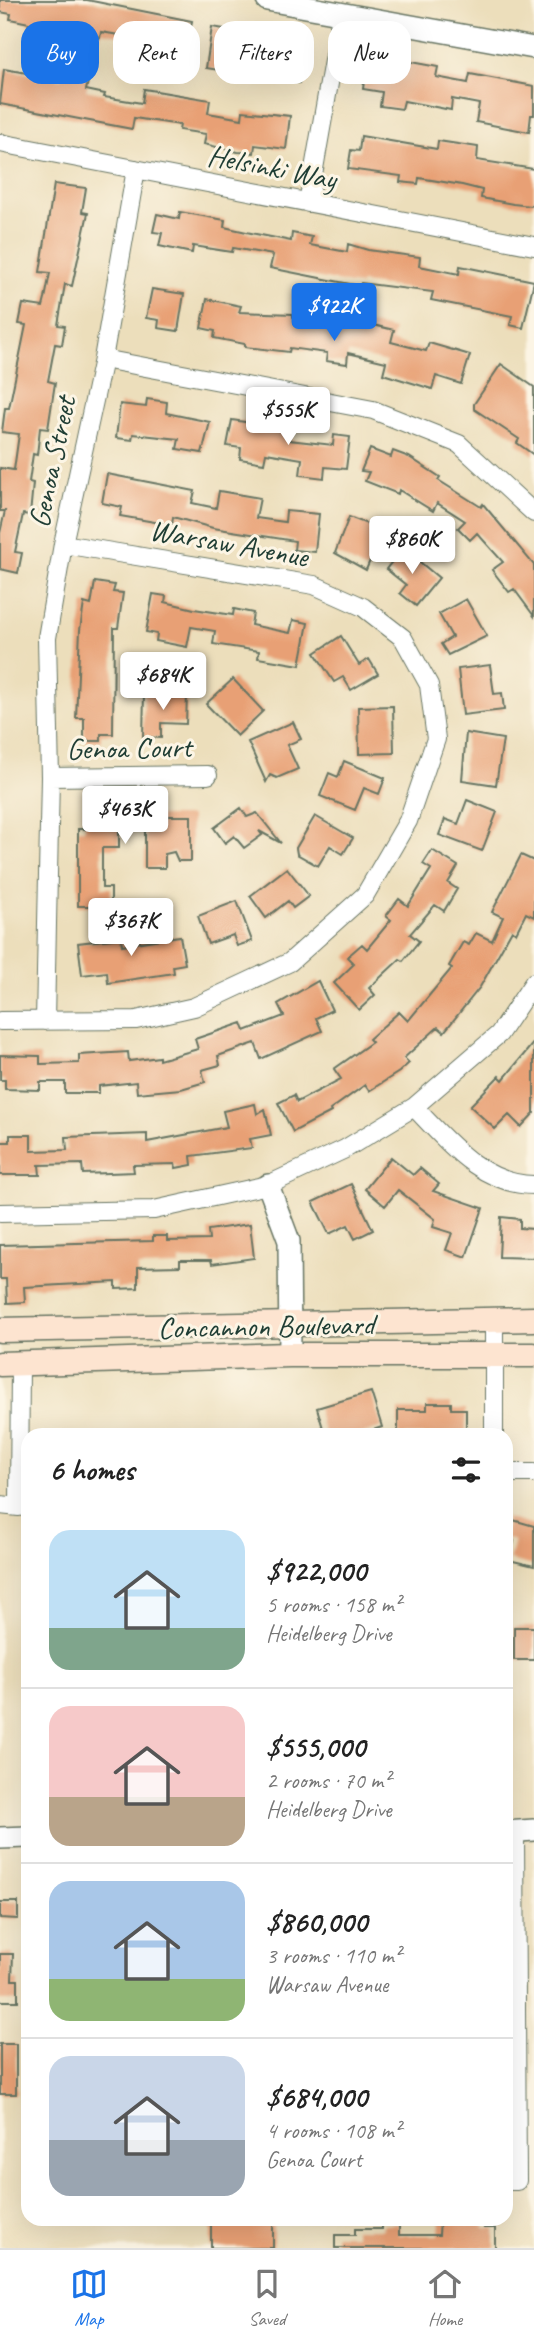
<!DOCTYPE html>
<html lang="en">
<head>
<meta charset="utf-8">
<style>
	:root { --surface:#fff; --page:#f2f2f2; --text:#222; --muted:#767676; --line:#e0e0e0; --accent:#1a73e8 }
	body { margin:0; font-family:Caveat,sans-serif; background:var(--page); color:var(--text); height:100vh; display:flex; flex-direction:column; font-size:26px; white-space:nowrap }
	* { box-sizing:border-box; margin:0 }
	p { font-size:23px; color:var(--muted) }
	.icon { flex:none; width:38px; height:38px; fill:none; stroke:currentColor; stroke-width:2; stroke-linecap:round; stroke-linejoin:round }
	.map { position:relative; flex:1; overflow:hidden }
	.sheet { position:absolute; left:21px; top:1428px; width:492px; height:798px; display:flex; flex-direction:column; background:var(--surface); border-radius:21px; box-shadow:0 7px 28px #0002 }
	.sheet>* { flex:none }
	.banner { position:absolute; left:21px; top:21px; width:494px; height:63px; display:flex; gap:14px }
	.price { position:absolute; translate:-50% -60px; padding:0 16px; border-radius:7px; background:#fff; color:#222; font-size:23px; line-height:46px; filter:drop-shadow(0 2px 4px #0008) }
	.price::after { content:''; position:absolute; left:50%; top:42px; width:21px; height:16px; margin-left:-10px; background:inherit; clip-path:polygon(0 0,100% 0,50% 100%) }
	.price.on { background:var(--accent); color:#fff }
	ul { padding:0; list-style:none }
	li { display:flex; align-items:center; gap:21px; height:175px; padding:0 28px }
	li+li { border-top:2px solid var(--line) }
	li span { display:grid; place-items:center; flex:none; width:196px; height:140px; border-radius:21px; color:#555 }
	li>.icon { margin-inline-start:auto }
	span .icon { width:84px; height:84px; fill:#fffc; stroke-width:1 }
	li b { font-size:30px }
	h2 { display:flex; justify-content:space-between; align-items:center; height:84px; padding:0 28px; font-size:30px }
	.pill { padding:0 24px; border-radius:21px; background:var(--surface); box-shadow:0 7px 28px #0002; font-size:24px; line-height:63px }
	.pill.on { background:var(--accent); color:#fff }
	.tabs { display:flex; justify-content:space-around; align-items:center; height:98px; border-top:2px solid var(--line); background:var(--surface); font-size:19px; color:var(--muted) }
	.tabs a { display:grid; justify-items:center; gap:4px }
	.tabs .on { color:var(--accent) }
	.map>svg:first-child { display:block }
	.building { fill:#e8a075 }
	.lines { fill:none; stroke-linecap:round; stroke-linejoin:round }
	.minor-casing { stroke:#677563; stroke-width:20 }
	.tertiary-casing { stroke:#677563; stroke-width:24 }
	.secondary-casing { stroke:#677563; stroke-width:27 }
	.minor { stroke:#fff; stroke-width:18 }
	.tertiary { stroke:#fff; stroke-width:21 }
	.secondary { stroke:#fde4d0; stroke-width:24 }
	.labels { text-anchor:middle; stroke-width:6; stroke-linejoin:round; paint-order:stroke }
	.street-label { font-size:30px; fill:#1f3d34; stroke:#fcf5e5 }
</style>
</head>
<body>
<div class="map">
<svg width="534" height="2248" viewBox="0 0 534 2248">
	<rect width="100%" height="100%" fill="#fcf5e5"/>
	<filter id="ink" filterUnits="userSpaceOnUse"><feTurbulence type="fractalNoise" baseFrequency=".0143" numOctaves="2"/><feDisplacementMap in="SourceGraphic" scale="14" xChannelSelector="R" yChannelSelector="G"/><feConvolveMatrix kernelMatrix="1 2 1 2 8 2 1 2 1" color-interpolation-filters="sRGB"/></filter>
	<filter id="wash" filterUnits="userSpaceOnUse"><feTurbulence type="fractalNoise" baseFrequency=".00686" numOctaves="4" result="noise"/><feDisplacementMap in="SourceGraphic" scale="28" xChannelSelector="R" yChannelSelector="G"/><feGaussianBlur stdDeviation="1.57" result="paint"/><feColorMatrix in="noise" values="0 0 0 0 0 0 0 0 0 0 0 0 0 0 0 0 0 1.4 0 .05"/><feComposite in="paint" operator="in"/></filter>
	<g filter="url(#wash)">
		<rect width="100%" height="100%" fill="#ecdebb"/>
		<g id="blocks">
			<!-- building -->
			<path class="building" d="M0 0H87L192 21 183 66 122 55 125 36 101 32 100 38 78 34 75 48 25 39 29 23 10 19 11 14 0 12Z
				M212 27 286 39 285 48 305 52 299 83 206 68Z
				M368 54 438 67 436 77 468 83 470 74 534 86V115H531L529 132 476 122 479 104 452 99 451 110 404 101 402 109 380 106 382 92 363 89Z
				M4 69 61 79 63 72 89 78 86 90 105 94 104 97 142 103 144 89 210 100 208 113 242 119 243 111 290 116 286 149 255 145 254 153 238 152 204 144 206 134 179 130 180 125 134 118 132 129 0 104Z
				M361 136 437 149 438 141 478 147 477 160 534 169V201L531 206 513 204 481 198 482 190 462 185 419 178 418 184 400 182 401 176 348 169 351 150 359 151Z
				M54 184 86 188 82 212 88 213 72 286 65 284 58 325 65 326 62 345 55 344 48 381 55 383 48 429 40 428 37 455 33 454 29 482 33 483 30 515 23 514 15 552 22 553 18 573 0 569V533L5 511H0V468L14 470 19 434 2 432 5 408H9L26 325 19 324 23 304 43 307 45 299 50 273 40 272Z
				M180 212 225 220 224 227 251 233 291 241 292 233 312 237 310 245 347 252 348 244 368 250 420 257 419 266 459 274 460 266 534 281 523 328 510 325 512 316 431 300 433 292 361 283 360 286 270 268 273 255 233 248 232 252 193 246 192 253 159 246 162 233 153 232 157 214 179 219Z
				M152 289 184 294 178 331 158 328 159 320 146 318Z
				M207 299 241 306 239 312 293 314V317L368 328 369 324 394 330 391 342 426 351 429 343 470 355 461 384 436 376 432 389 383 374 386 362 348 353 347 364 326 361 327 353 290 348 289 352 245 347V344L214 338 215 331 201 328Z
				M501 364 534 387V455L517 443 519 439 474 409V404Z
				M147 399 167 402 166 413 210 422 202 453 177 449 179 439 133 434 132 440 116 438 120 404 146 407Z
				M232 420 271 426V422L291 425 289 440 333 445 334 435 350 437 346 469 325 467 324 478 300 475 302 459 266 453 264 463 240 459 241 448 227 446Z
				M370 449 391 457 393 451 409 457 440 477 438 480 481 507 483 504 534 565V616L514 589 509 592 492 570 503 562 477 533 470 540 458 528 465 521 437 503 433 511 399 490 398 494 365 481 369 472 361 471Z
				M107 474 195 491 192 503 216 508 219 491 260 498 256 518 285 522 286 511 319 514 315 552 294 550 295 541 213 528 173 517 172 525 120 516 122 507 102 503Z
				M349 517 383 530 366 570 335 553Z
				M403 548 439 578 416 606 400 593 406 585 386 569Z
				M95 582 115 585 113 592 123 593 118 628H114L113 734H101V741H84V718H76L80 630 84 603 91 605Z
				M153 594 166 596 165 602 194 609 233 615 234 609 253 613 251 625 290 633 293 620 308 623 300 665 258 658 259 651 213 644 215 631 191 627 187 647 156 641 157 634 146 632Z
				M466 599 487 636 448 655 441 644 452 637 439 614Z
				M341 636 359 665 369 659 378 674 351 690 343 677 334 682 315 653Z
				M490 665 494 694 502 693 504 710 463 715 458 669Z
				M233 679 263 711 237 736 206 704Z
				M144 693 187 694 186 724 161 723V738L143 737Z
				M393 706 394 753 359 754 358 707Z
				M293 722 301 739 287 745 298 769 277 778 270 775 266 782 248 742Z
				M466 733 503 739 496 785 462 780Z
				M344 761 385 778 379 794 364 788 355 810 320 796 329 773 338 777Z
				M467 800 497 812 482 851 439 835 445 819 458 824Z
				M84 806H122V816H191V861H178L174 852 165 854V868H145V829H119V848H102V888H111V906H78V829H85Z
				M241 808 247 817 257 813 281 843 259 831 262 835 244 848 234 836 225 843 214 828Z
				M315 816 353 838 343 854 330 846 318 866 297 854 296 848Z
				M432 850 458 866 448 883 457 889 444 911 435 905 410 934 419 941 403 961 400 959 369 988 375 995 359 1010 334 983 354 964 347 957 362 944 367 949 391 920 386 916 399 899 408 906 431 869 423 864Z
				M521 855 534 861V917L526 913 516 933 512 930 480 987 444 1032 438 1027 404 1058 409 1063 399 1072 369 1091 365 1085 330 1110 331 1112 293 1132 278 1103 294 1095 297 1102 341 1079 334 1069 372 1042 369 1039 399 1012 408 1021 452 968 449 966 463 942 469 945 476 933 492 941 503 917 492 912Z
				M287 868 309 896 293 908 288 901 266 918 250 896Z
				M237 901 252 941 237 946 233 935 208 944 198 916Z
				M180 936 185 964 173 966 174 973 108 983 107 972 82 975 78 943 121 938 122 945Z
				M318 981 332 1010 316 1018 322 1031 261 1059 255 1043 218 1056 220 1065 202 1070 205 1082 181 1089 137 1093 136 1082 99 1086V1093H65V1082H40V1090L5 1089V1080H0V1055L40 1056V1064L79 1063V1055L128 1052 129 1061 159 1057V1060L198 1049 195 1039 242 1023 245 1031 284 1016 278 1004Z
				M534 1042V1113L521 1127 509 1115 495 1129 470 1106 499 1076 503 1080Z
				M255 1104 257 1114 265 1109 271 1135 250 1139 252 1148 191 1156 192 1165 176 1168 175 1164 133 1165 134 1172 83 1174 82 1164 39 1165 40 1175H0V1142H10V1135H31V1151L67 1150 66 1137 147 1134V1142L227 1127 223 1111Z
				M391 1157 413 1175 420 1168 439 1184 433 1191 483 1208 466 1257 446 1250 452 1233 433 1227 435 1219 398 1190 385 1206 365 1189Z
				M351 1184 373 1230 355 1239 348 1225 329 1234 313 1202Z
				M501 1217 520 1219V1228L534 1229V1258L499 1257Z
				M250 1224 254 1258 212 1264 211 1260H180V1266L138 1267V1288L116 1289V1282L24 1287 25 1302 7 1303 6 1279H0V1245L153 1241V1236H167V1241L209 1240 208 1230Z
				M371 1392 382 1427 358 1435H325L317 1408Z
				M427 1403H451V1409H466V1435H398V1410H427Z
				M506 1518 534 1526V1566L509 1560 514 1541 506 1538Z
				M514 1627H534V1660H514Z
				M0 1902H18V1919L0 1918Z
				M0 1954H13L12 1980H18V2001H0Z
				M0 2044H16V2094H0Z
				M211 2219 273 2220V2248H211Z
				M440 2219H485L484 2228H495V2248H335V2235H355V2229H382V2225L399 2224V2235H439Z"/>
		</g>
	</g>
	<g filter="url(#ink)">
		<use href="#blocks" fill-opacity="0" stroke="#677563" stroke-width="2"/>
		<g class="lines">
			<!-- minor casing -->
			<g class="minor-casing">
				<path id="minor" d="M0 143 534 246
					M308 203 341 15
					M103 359 373 410 459 444 534 513
					M50 777 208 775
					M0 1021 136 1020 194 1007 290 962 365 895 408 821 436 739 429 685 403 638 363 607 314 585 63 544
					M45 1021 50 777 47 638 63 544 103 359 136 169
					M414 1107C447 1141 482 1185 534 1185
					M0 1213 154 1210 268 1185 345 1149 414 1107 499 1034 534 982
					M494 1320V1435
					M506 1473H534
					M0 1505 19 1507 20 1363
					M506 2181H517L515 1831"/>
			</g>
			<!-- tertiary casing -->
			<g class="tertiary-casing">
				<path id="tertiary" d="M267 0 534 48
					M268 1185 289 1241 290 1355
					M506 1832 534 1830
					M0 1838 28 1837"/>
			</g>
			<!-- secondary casing -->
			<g class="secondary-casing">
				<path id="secondary" d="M0 1330 534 1319
					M0 1364 290 1355H534"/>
			</g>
			<!-- minor -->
			<use href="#minor" class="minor"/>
			<!-- tertiary -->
			<use href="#tertiary" class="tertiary"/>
			<!-- secondary -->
			<use href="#secondary" class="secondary"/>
		</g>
	</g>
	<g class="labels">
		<!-- street labels -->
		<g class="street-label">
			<text transform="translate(272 167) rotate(11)" y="10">Helsinki Way</text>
			<text transform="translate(52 462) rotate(-78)" y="10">Genoa Street</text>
			<text transform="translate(229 543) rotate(10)" y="10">Warsaw Avenue</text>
			<text transform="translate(129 748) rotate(-1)" y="10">Genoa Court</text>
			<text transform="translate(266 1326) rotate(-1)" y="10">Concannon Boulevard</text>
		</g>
	</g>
</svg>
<b class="price on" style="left:334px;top:343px">$922K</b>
<b class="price" style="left:288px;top:447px">$555K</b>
<b class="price" style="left:412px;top:576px">$860K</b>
<b class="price" style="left:163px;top:712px">$684K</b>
<b class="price" style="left:125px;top:846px">$463K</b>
<b class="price" style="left:131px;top:958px">$367K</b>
<div class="banner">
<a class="pill on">Buy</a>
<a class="pill">Rent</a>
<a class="pill">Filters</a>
<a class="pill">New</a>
</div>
<section class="sheet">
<h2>6 homes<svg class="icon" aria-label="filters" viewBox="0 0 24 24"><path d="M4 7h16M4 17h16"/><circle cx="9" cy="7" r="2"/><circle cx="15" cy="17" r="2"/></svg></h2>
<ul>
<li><span style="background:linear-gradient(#bfe0f5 70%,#7fa58c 0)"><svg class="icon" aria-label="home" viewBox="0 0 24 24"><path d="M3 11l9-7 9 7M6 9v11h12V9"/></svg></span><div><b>$922,000</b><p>5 rooms · 158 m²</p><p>Heidelberg Drive</p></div></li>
<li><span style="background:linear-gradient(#f6c9c9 65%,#b9a48a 0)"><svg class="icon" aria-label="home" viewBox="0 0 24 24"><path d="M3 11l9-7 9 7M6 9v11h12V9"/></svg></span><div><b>$555,000</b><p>2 rooms · 70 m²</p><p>Heidelberg Drive</p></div></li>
<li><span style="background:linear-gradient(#a9c7e8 70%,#8fb573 0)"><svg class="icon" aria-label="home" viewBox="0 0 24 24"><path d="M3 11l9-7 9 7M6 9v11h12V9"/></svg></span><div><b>$860,000</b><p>3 rooms · 110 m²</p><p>Warsaw Avenue</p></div></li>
<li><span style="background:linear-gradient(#c9d6e8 60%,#9aa5b1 0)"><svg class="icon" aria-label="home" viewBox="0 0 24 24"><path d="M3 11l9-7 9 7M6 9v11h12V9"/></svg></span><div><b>$684,000</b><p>4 rooms · 108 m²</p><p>Genoa Court</p></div></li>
</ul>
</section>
</div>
<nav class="tabs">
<a class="on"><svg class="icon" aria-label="map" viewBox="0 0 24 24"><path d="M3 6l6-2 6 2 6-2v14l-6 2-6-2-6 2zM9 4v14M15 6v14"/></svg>Map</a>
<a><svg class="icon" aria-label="saved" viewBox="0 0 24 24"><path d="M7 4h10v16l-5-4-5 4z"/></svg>Saved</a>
<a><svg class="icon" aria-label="home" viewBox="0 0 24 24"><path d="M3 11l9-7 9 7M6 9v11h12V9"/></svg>Home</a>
</nav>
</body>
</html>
